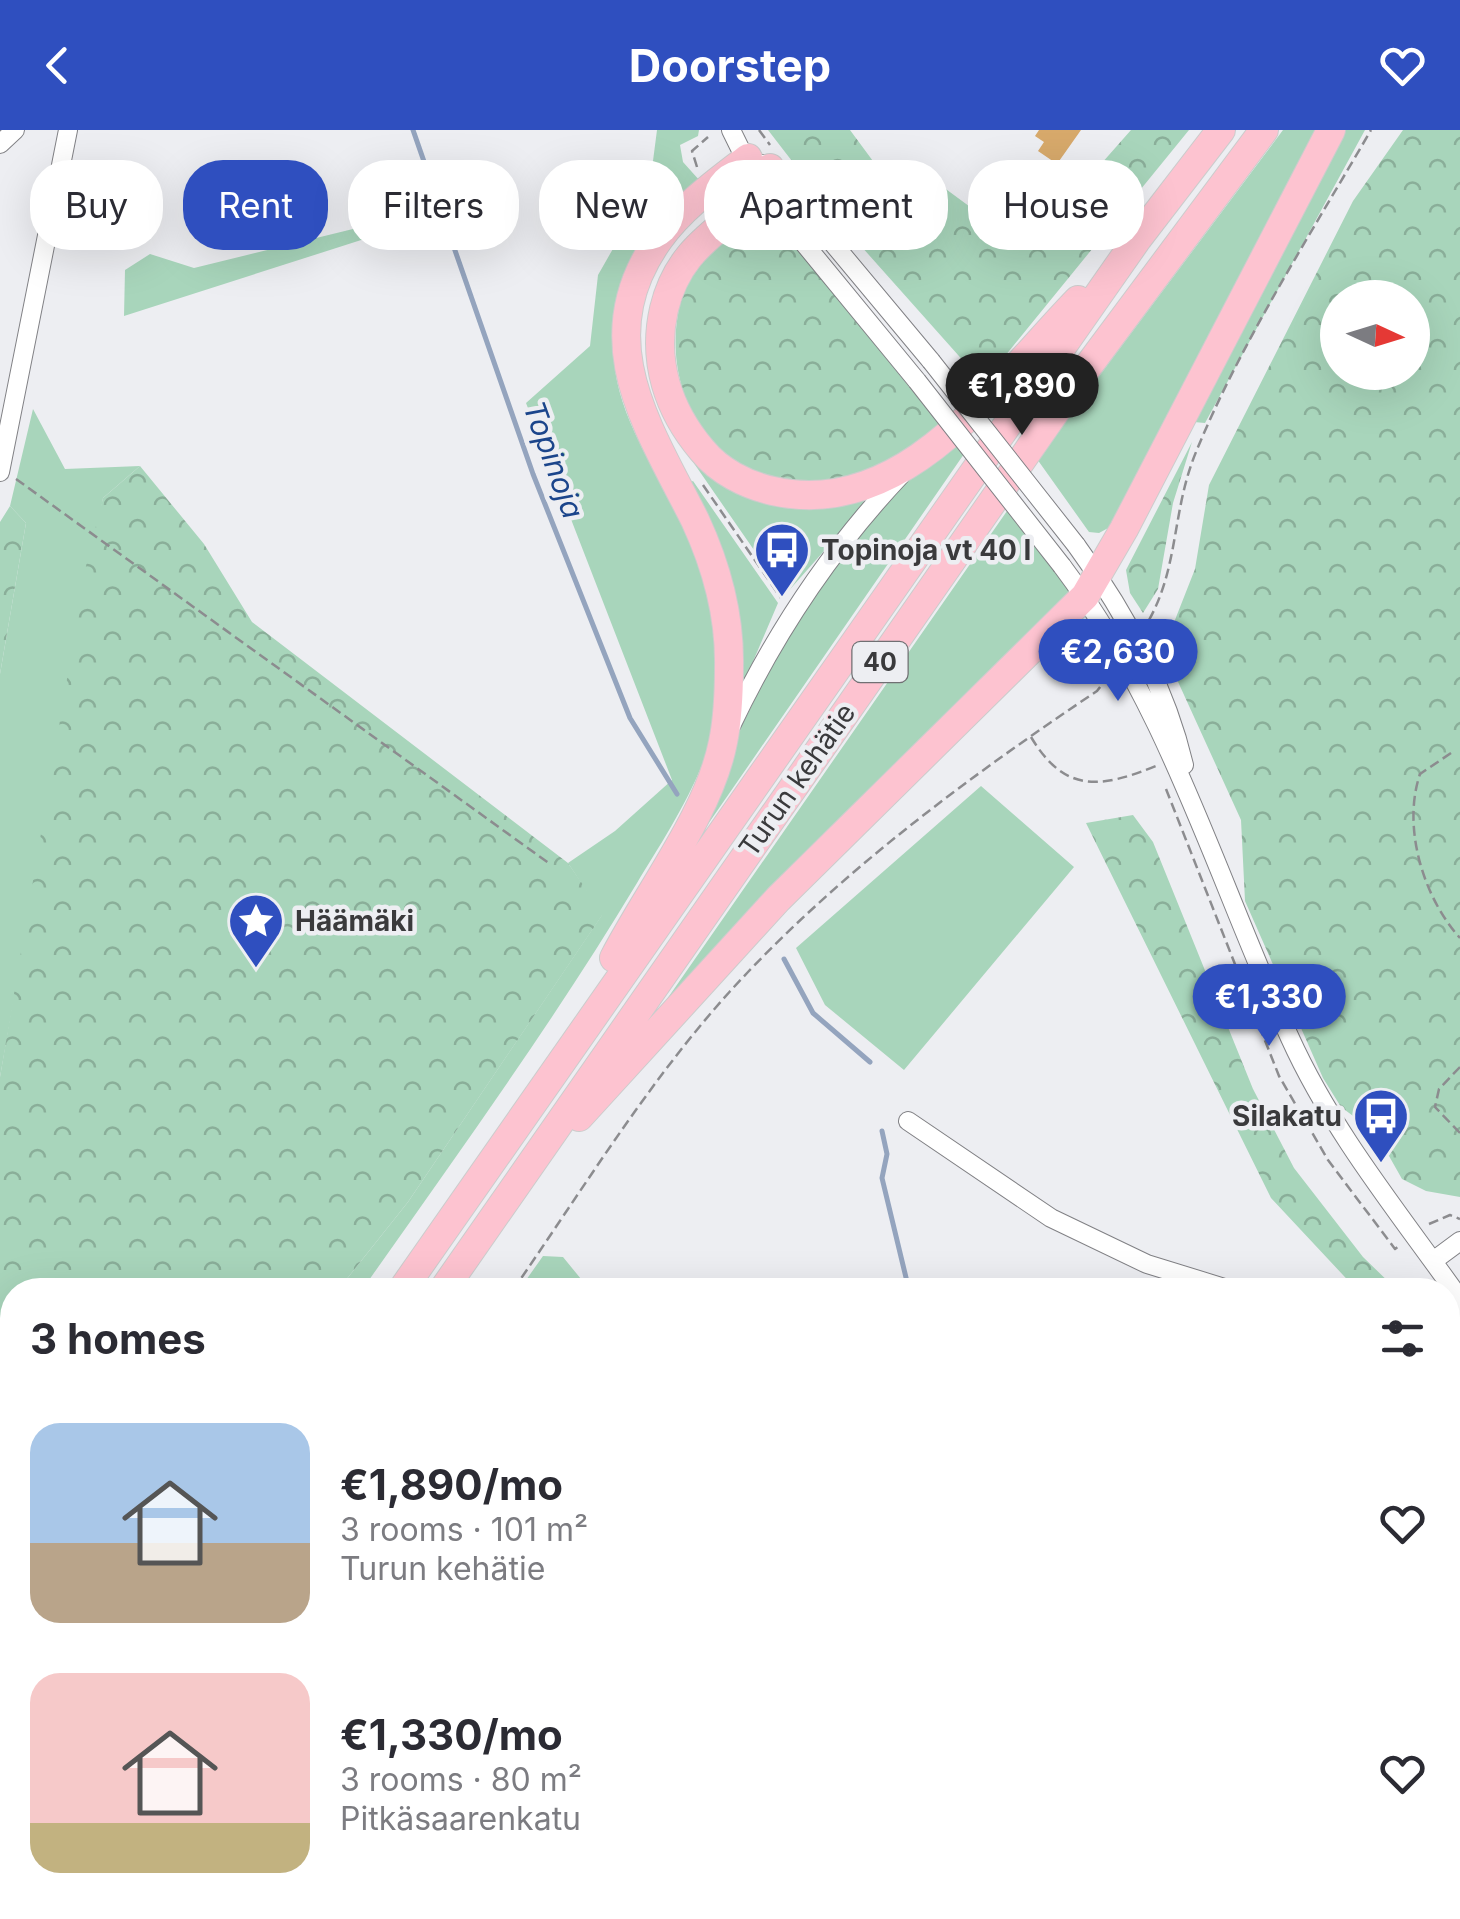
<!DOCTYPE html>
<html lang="en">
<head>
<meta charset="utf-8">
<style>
	:root { --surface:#fff; --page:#f7f7f7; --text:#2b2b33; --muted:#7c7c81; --accent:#2f4fbf }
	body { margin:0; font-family:Inter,sans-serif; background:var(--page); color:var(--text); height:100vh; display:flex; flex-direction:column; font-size:38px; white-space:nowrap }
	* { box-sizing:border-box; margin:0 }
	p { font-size:32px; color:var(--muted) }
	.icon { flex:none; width:55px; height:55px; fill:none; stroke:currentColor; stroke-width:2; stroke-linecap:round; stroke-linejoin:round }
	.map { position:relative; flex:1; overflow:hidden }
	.drawer { position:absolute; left:0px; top:1148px; width:1460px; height:642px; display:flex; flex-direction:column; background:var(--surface); border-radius:40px 40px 0 0; box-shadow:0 10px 40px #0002 }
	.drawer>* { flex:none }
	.guide { position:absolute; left:30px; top:30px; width:1400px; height:90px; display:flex; gap:20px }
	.needle { width:65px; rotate:94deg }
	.fabs { position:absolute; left:1320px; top:150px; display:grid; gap:20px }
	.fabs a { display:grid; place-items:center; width:110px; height:110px; border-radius:50%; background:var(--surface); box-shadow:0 10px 40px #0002; font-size:50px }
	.price { position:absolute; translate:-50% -85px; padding:0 22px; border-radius:35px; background:var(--accent); color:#fff; font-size:32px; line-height:65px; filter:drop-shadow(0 2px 5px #0008) }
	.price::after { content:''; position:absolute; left:50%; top:60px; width:30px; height:22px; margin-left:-15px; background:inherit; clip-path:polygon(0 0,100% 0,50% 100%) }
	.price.on { background:#222; color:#fff }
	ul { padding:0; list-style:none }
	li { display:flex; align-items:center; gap:30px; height:250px; padding:0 30px }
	li span { display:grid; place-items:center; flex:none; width:280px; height:200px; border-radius:30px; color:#555 }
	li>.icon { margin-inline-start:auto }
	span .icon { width:120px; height:120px; fill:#fffc; stroke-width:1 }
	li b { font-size:42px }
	h2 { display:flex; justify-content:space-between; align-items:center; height:120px; padding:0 30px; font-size:42px }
	.chip { padding:0 35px; border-radius:40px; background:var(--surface); box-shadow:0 10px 40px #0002; font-size:35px; line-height:90px }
	.chip.on { background:var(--accent); color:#fff }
	header { display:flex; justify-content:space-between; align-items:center; height:130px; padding:0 30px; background:var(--accent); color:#fff; font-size:45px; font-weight:700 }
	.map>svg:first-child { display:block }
	.grass { fill:#a8d5bb }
	.forest { fill:url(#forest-crowns); fill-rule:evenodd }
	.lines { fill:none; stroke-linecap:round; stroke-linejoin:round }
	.stream { stroke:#94a4be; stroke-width:5 }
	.building { fill:#d7a96b }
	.minor-casing { stroke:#818185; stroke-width:20 }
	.highway-casing { stroke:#ccc; stroke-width:30 }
	.path { stroke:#8c8c8f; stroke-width:2.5; stroke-dasharray:10 5; stroke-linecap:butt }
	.minor { stroke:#fff; stroke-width:18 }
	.highway { stroke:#fdc3d0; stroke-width:28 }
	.minor-bridge-casing { stroke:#818185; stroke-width:20; stroke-linecap:butt }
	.minor-bridge { stroke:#fff; stroke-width:18 }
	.labels { text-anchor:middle; stroke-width:9; stroke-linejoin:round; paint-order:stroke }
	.shield { fill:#edeef2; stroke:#707073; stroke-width:2.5 }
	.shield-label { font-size:25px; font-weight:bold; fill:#3a3a3c }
	.poi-label { font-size:28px; font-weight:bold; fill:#3a3a3c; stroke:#edeef2; text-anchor:start }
	.street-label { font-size:28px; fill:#3a3a3c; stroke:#edeef2 }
	.water-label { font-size:30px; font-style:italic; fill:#1b458b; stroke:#edeef2 }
</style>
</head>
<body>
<header><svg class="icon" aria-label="back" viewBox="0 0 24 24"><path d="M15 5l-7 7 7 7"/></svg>Doorstep<svg class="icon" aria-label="heart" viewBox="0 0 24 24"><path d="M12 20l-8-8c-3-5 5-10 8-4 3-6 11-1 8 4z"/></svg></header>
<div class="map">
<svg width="1460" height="1789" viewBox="0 0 1460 1789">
	<defs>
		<pattern id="forest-crowns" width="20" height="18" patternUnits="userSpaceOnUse" patternTransform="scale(2.5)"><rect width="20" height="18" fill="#a8d5bb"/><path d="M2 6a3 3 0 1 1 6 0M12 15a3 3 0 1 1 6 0" fill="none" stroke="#8aae99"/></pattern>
	</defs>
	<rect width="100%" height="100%" fill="#edeef2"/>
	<!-- grass -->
	<path class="grass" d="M657 0H699L698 6 680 15 683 32 700 51C683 79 621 170 616 195 601 273 662 345 692 412 717 467 720 531 714 590 709 641 663 710 637 753 553 893 456 1026 362 1160H338L408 1072 602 785 568 733 615 701 672 650 526 273 590 216 598 145 650 54Z
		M1283 0H1321L1110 397 1099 403 1089 402 1037 329Z
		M1341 0H1365L1205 293 1194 292Z
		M406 86 408 95 124 186 125 140 150 124 194 138Z
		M33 279 65 339 140 336 103 368 0 947V544L26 393 10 376Z
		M951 309 964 324 679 736C735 609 789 476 884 372 904 349 929 330 951 309Z
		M695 326 878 360 785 465 691 329Z
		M693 351 778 473 740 562 684 355Z
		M1007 381 1073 465 642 905Z
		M981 656 1074 737 904 940 825 875 796 818Z
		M543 1126 563 1127 590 1160H519Z"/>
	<!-- forest -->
	<path class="forest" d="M768 0H850L884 46 916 37 1000 99 1101 34 1131 0H1189L983 253 836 88Z
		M1403 0H1460V1067L1426 1061 1402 1049 1376 1003 1341 977 1323 948 1245 771 1241 690 1174 543 1170 515 1173 495 1195 439 1209 355 1353 71ZM1338 168H1412V242H1338Z
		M759 84 771 87 942 297C904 330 848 360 796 356 689 346 645 216 698 132 710 115 733 100 749 86Z
		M1192 312 1173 373 1158 459 1143 483 1130 463 1126 440Z
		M140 336 204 414 252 492 568 733 603 784 408 1072 338 1160H12V1534L0 1545V947L86 436 103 368Z
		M10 376 26 393 0 544V392Z
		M1133 685 1153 712 1253 959 1294 1038 1363 1127 1397 1160H1357L1271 1068 1086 693Z
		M1448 1227 1460 1233V1386L1448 1377Z
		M1460 1505V1677C1449 1648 1446 1636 1458 1607L1448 1591V1512Z
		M123 1778H890L899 1789H109Z"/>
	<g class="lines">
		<!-- stream -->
		<path class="stream" d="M413 0 533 344 630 588 677 664
			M784 829 813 883 870 932
			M882 1001 887 1024 882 1048 909 1160
			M1038 1778 1043 1789"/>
	</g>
	<!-- building -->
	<path class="building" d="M1039 0H1081L1057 34 1038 21 1044 12 1035 6Z"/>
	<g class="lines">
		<!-- minor casing -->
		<g class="minor-casing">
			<path id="minor" d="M731 0 761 61 917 251
				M0 14 15 0
				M763 34 770 38 931 231
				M0 342 68 0
				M1076 415C1125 482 1165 554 1184 635
				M1062 436C1169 578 1217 749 1290 908 1333 1003 1400 1084 1460 1169
				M731 596C774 505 832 418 901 345
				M908 991 1051 1088 1147 1134 1231 1160
				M1433 1131 1460 1111
				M1448 1186 1460 1182"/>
		</g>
		<!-- highway casing -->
		<g class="highway-casing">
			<path id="highway" d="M770 38C747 97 683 99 664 179 652 231 668 280 702 320 719 341 746 355 773 361 905 391 997 253 1078 170
				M614 828C648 762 709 684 723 612 728 588 729 561 729 537 730 487 716 435 695 390 649 298 587 210 659 109 682 77 717 52 748 28
				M579 987 778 769 1085 466 1124 399 1331 0
				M402 1160 1138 108 1221 0
				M443 1160 1069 262 1264 0
				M0 1742 12 1724
				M9 1789 17 1778"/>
		</g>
		<!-- path -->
		<path class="path" d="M759 0 770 15
			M697 37 692 21 708 7
			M16 349 550 734
			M703 355 781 468
			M1149 490C1179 436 1172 380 1196 322 1240 214 1312 102 1371 0
			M1031 607C1065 664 1101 658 1156 636
			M1451 623 1420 644C1402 697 1423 767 1460 808
			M1166 659 1279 946 1328 1030 1395 1119 1399 1116
			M1460 937 1439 959 1435 977 1460 1003
			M1429 1094 1450 1085 1460 1089
			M513 1160C588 1052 657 937 748 842 851 734 973 644 1097 561L1106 549
			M95 1780 111 1778
			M92 1789 96 1778"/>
		<!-- minor -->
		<use href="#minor" class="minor"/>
		<!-- highway -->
		<use href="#highway" class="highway"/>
		<!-- minor-bridge casing -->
		<g class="minor-bridge-casing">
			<path id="minor-bridge" d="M931 231 1076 415
				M917 251 1062 436"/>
		</g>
		<!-- minor-bridge -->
		<use href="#minor-bridge" class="minor-bridge"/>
	</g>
	<!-- icons -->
	<defs>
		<g id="bus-pin" transform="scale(2.875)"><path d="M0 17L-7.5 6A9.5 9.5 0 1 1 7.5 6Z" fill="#2f4fbf" stroke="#edeef2"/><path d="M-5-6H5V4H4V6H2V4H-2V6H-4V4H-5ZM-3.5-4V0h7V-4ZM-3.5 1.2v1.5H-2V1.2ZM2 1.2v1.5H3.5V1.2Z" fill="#fff"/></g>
		<g id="sight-pin" transform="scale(2.875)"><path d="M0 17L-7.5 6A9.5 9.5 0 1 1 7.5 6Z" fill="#2f4fbf" stroke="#edeef2"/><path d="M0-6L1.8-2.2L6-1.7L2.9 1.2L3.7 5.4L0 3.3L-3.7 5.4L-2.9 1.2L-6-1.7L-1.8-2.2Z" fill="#fff"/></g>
	</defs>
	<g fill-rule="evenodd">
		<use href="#bus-pin" x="782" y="420"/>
		<use href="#sight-pin" x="256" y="791"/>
		<use href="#bus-pin" x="1381" y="986"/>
	</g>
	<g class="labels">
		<!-- shield labels -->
		<rect class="shield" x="852.5" y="512" width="55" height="40" rx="8"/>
		<g class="shield-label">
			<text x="880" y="541">40</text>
		</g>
		<!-- poi labels -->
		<g class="poi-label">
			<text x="821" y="430">Topinoja vt 40 I</text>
			<text x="295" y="801">Häämäki</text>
			<text x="1342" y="996" text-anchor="end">Silakatu</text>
		</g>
		<!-- street labels -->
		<g class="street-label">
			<text transform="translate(797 650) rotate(-55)" y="10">Turun kehätie</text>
		</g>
		<!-- water labels -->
		<g class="water-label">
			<text transform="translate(553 330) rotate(70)" y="10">Topinoja</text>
		</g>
	</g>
</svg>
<div class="fabs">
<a><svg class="needle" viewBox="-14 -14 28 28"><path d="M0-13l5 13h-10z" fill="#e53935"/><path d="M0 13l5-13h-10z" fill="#7c7c81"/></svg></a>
</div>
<b class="price on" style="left:1022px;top:308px">€1,890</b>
<b class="price" style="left:1118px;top:574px">€2,630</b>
<b class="price" style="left:1269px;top:919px">€1,330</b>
<div class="guide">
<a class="chip">Buy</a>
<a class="chip on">Rent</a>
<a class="chip">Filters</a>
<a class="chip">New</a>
<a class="chip">Apartment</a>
<a class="chip">House</a>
</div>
<section class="drawer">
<h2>3 homes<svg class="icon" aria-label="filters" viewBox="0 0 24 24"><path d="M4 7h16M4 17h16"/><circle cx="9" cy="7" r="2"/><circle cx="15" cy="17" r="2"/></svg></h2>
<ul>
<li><span style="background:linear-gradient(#a9c7e8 60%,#b9a48a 0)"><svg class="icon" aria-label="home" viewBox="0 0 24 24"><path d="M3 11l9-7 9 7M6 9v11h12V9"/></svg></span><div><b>€1,890/mo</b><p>3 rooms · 101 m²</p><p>Turun kehätie</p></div><svg class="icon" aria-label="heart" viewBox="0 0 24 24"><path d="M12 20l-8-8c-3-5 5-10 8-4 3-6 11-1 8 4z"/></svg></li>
<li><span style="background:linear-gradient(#f6c9c9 75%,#c2b280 0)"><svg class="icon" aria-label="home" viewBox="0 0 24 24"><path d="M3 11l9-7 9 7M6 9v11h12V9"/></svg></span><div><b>€1,330/mo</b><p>3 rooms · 80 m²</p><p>Pitkäsaarenkatu</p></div><svg class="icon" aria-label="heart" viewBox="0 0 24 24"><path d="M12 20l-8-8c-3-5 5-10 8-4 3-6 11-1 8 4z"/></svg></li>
</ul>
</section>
</div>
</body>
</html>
